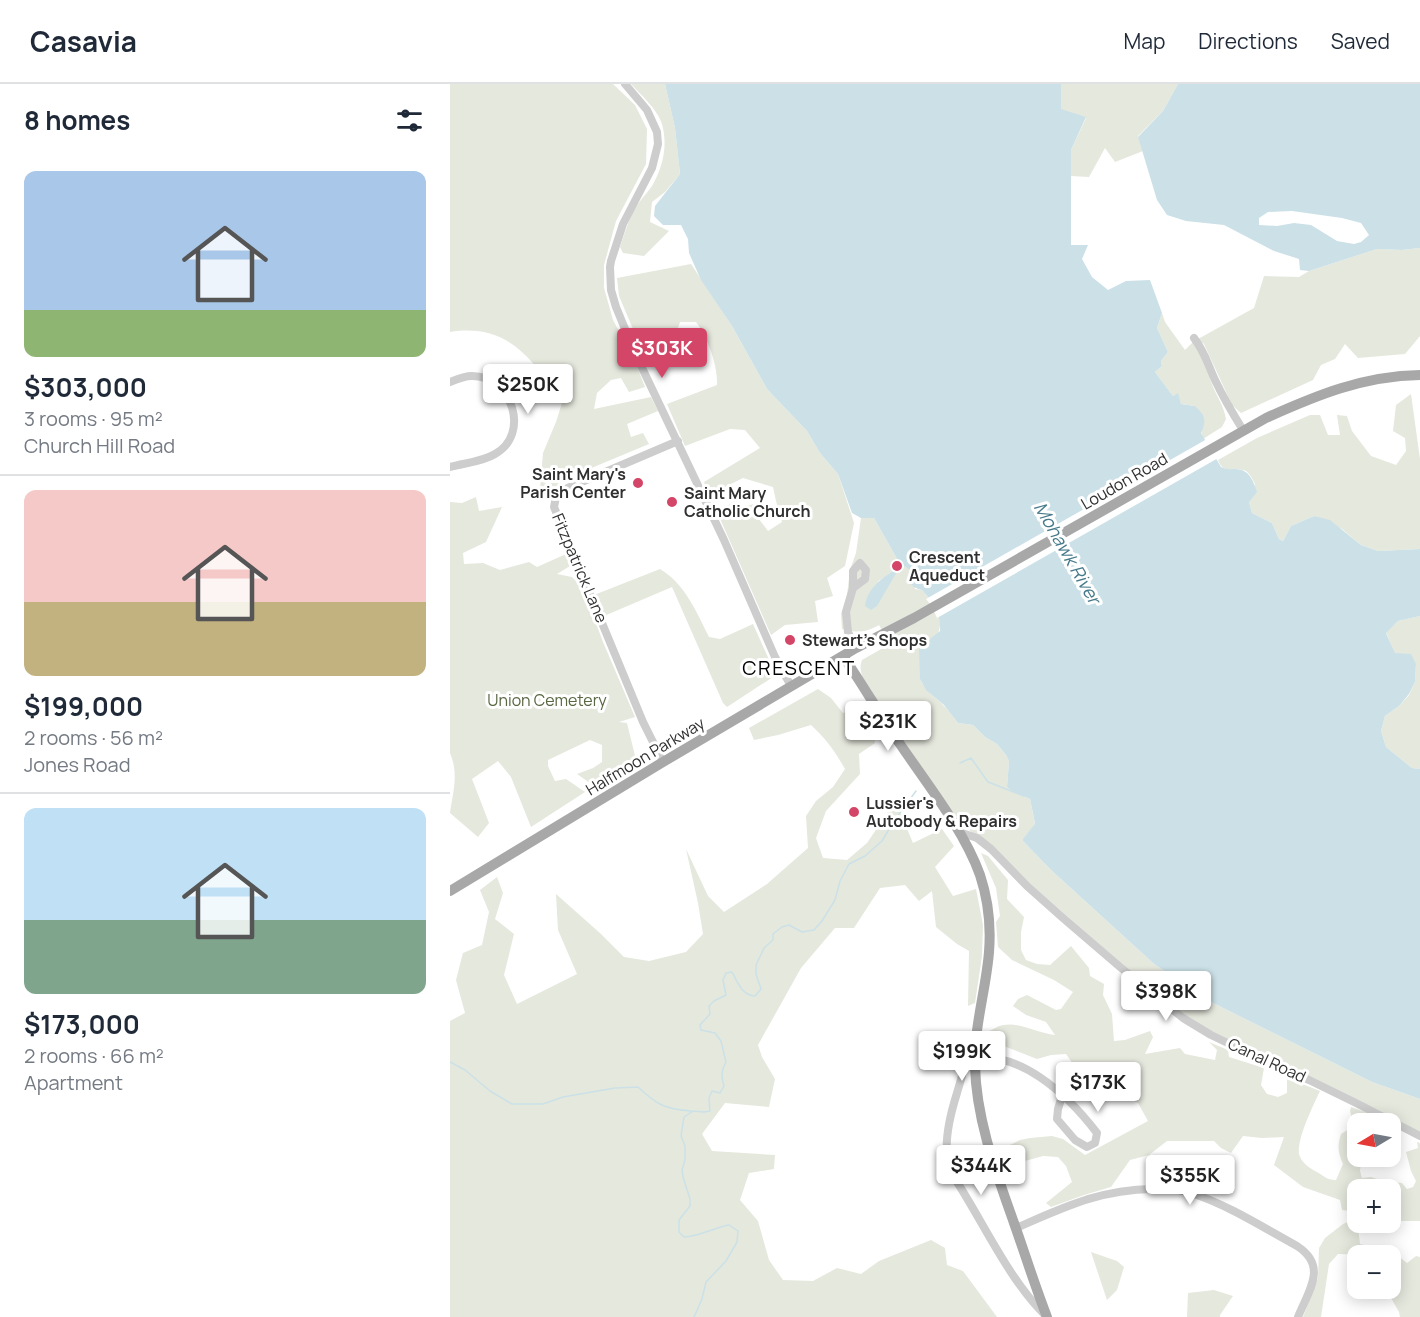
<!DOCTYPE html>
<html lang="en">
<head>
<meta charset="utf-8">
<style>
	:root { --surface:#fff; --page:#f6f6f7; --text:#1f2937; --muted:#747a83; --line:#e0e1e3; --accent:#d34667 }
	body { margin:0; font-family:Manrope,sans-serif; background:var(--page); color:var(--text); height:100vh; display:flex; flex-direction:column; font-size:22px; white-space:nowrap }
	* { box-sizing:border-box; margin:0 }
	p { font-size:20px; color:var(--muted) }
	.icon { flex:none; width:33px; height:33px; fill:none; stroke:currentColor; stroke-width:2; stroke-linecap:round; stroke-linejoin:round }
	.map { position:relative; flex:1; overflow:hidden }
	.details { display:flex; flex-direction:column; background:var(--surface); width:450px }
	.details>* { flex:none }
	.needle { width:39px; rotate:260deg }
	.controls { position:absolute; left:897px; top:1029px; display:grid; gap:12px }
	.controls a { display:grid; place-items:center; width:54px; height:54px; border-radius:12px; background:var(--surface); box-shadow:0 3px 15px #0003; font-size:30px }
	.price { position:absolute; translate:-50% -51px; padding:0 14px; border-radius:6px; background:#fff; color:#222; font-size:20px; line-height:39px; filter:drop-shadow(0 2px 3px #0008) }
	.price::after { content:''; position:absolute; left:50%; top:36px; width:18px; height:14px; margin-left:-9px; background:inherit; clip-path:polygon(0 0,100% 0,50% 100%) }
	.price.current { background:var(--accent); color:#fff }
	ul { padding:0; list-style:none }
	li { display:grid; align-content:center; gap:12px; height:318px; padding:0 24px }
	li+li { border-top:2px solid var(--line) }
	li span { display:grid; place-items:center; height:186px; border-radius:12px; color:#555 }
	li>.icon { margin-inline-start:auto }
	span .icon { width:108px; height:108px; fill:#fffc; stroke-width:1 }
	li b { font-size:26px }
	h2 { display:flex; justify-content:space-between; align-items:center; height:72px; padding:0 24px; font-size:26px }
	header { display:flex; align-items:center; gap:36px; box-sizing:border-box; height:84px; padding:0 30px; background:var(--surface); border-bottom:2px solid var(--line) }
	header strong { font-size:28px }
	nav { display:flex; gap:33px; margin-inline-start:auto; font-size:21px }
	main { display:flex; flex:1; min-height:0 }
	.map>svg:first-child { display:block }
	.green { fill:#e5e8dd }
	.water { fill:#cbe1e7; fill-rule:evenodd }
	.pier { fill:#fff }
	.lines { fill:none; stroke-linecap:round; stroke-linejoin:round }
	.stream { stroke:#cbe1e7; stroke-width:1.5 }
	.minor { stroke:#cdcdcd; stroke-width:8 }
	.major { stroke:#a8a8a8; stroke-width:10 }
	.poi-dot { fill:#d34667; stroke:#fff; stroke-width:2 }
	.labels { text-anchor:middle; stroke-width:6; stroke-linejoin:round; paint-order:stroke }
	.poi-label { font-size:16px; font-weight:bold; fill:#303030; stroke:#fff; text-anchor:start }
	.street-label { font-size:16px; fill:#303030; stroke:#fff }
	.park-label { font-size:16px; fill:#596742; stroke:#fff }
	.water-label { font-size:18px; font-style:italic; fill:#467a8a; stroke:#fff }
	.quarter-label { font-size:20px; letter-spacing:1.5px; fill:#000; stroke:#fff }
</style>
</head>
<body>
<header>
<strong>Casavia</strong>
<nav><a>Map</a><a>Directions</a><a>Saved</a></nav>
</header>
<main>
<section class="details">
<h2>8 homes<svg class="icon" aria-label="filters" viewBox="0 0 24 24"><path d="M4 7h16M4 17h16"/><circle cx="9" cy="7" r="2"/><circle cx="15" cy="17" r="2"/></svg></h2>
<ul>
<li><span style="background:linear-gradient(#a9c7e8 75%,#8fb573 0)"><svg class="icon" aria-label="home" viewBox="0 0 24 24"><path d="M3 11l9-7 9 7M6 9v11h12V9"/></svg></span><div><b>$303,000</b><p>3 rooms · 95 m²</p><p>Church Hill Road</p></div></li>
<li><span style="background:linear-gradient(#f6c9c9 60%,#c2b280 0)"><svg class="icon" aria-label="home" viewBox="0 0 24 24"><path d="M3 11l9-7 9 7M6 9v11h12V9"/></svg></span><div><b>$199,000</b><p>2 rooms · 56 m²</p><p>Jones Road</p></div></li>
<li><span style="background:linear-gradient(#bfe0f5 60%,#7fa58c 0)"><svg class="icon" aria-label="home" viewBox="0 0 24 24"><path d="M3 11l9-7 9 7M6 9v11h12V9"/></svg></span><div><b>$173,000</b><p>2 rooms · 66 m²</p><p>Apartment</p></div></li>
</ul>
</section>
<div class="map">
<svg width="970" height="1233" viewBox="0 0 970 1233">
	<rect width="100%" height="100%" fill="#fff"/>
	<!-- green -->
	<path class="green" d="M0 0H163L185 21 197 45 196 80 166 137 154 181V204L163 236 184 275 195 303 179 308 171 294 161 296 147 309 144 325 201 313 208 327 177 340 181 353 193 349 199 360 115 395 89 417 93 369 106 338 112 319C82 275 59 239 0 248Z
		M181 0H215L225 44 230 90 215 108 202 118 200 138 219 147 194 172 173 169 170 163C175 149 179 133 188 120 192 114 198 108 202 102 213 83 218 62 212 40 208 26 191 11 181 0Z
		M611 0H728L713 27 688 52 693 67 665 78 655 64 639 93 621 92V66L636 34 611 26Z
		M970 164V252L955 270 908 274 895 260 885 275 871 281 863 296 791 329 782 321 754 260 748 255 804 224 814 192 849 193 859 187 927 165 952 166Z
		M241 180 282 242 317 305 357 347 370 369 388 390 404 439 395 482 377 494 383 512 365 517 368 538 335 541 321 551 268 430 286 415 288 424 304 420 309 435 318 447 332 438 326 417 323 403 293 394 259 411 254 398 310 364 295 346 280 345 235 362 217 320 267 301C268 282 258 254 246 238H230L224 256 196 270 183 245 169 212 167 194Z
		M712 229 715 238 735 266 743 258C753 271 757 287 763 303 768 314 774 323 776 335L772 343 753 355 745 322 731 320 727 310 723 312 705 288 712 282 711 277 718 268 707 244Z
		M961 310 970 375V465L928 467 911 461 892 445 864 432 841 442 833 457 829 455 822 439 802 429 799 418 805 400C803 396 800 390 796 387 784 381 775 393 768 376L807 354 860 331H870L878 351H890L887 331 897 332 902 347 921 372 946 381 956 367 955 354 943 347 946 321Z
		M26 413 29 427 52 423 36 458 13 469 14 480 33 479 50 486 79 478 87 483 116 470 120 482 107 490 122 493 133 505 153 558 185 633 169 638 177 639 187 680 147 704 127 690 143 684 152 678V661L140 656 98 676V682L105 697 116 695 135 708 81 743 61 693 48 677 22 695 39 739 28 753 0 729C3 707 9 691 0 669V418L12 419Z
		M411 434H424L451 482 427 498 442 495 448 486 455 481 462 487 465 505 472 506C479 515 490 525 490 537 492 558 464 577 471 597 476 608 486 613 493 621 499 626 503 633 508 639L523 641 535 653 547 660 556 671 559 677 557 703 563 708 580 715 585 741 572 756 601 786 703 879 751 913 922 998 970 1015V1052L733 934 510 738 479 696 414 596C411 589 409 584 412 576L440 560 429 541C414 549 409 549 392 545L391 530 397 511 400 486 406 469Z
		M210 485C235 500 246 527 259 553L270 555 303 540 326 591 277 623 273 619 222 503 154 532 144 511Z
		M970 532V685L962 684 936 663 931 647 935 632 949 622 959 611 965 598 966 580 945 570 936 548 948 537Z
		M368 605 381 614 393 629 412 624 424 643 425 659 409 670 410 690 376 727 366 754 373 774 397 776 417 759 440 725 450 728 463 759 492 745 504 762 485 783 503 812 526 805 533 841 532 872 525 919 518 922 519 867 507 860 486 843 482 807 469 817 455 801 430 804 404 844H385L351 884 308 961 312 973 325 995 319 1023 275 1019 252 1050 262 1067 325 1071 324 1085 299 1089 290 1116 308 1137 319 1176 333 1196 363 1197 387 1184 411 1190 429 1177 481 1156 495 1164 497 1181 513 1187 547 1233H0V937L15 929 6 896 13 869 32 861 39 828 30 806 47 793 53 809 45 835 64 850 54 891 67 920 127 890 108 846 106 810 151 850 174 873 199 877 236 868 253 850 248 819 236 765 258 812 274 828 317 800 358 764 356 732 366 717 383 703 395 685C385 667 376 655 361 641L328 651 304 656 299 644Z
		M531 769 538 772 558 796 557 815 574 833 571 848V866L576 876 587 880 600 881 621 862 639 884 640 892 654 900 653 911 662 930 664 957 675 956 700 947 703 953 695 970 730 964 735 970 765 976 767 966 759 958 778 966 779 973 814 984 811 1001 817 1010 828 1013 837 1009V995L842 996 870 1007C863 1022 847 1054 849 1070 851 1078 858 1083 865 1087 873 1091 876 1096 886 1096L893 1080C888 1069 887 1062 891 1050L904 1042 900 1027 901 1023 915 1028 935 1039 908 1040V1072L912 1073 910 1087 912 1094 921 1093 933 1097 952 1099 957 1105 963 1103 966 1097 961 1087 956 1068 968 1064 967 1058 970 1059V1137H951L941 1134 940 1106H908L907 1128 892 1126 890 1116 853 1103 824 1081 834 1053 812 1054 793 1052 781 1069 771 1064 764 1057H717L699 1071 680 1076 661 1103 634 1111 601 1123 596 1119 622 1098 616 1082 608 1073 593 1072 554 1083 548 1067 570 1056 580 1054 602 1052 613 1055 635 1071 698 1037 688 1019 668 1011 654 994 636 992 623 980 616 970 601 971 587 975 551 961 534 964V950C538 948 543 945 547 943 566 935 585 949 605 951L596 938 576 931 563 922 568 915 577 911 606 926 611 925 623 908 604 896 562 876 548 863 546 838 550 832 546 804Z
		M907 1134 910 1160 943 1168 957 1179 966 1172 970 1173V1233H950L949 1228 936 1205 940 1204V1172L888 1170 879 1180 871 1233H853L868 1194 869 1164 875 1154 893 1140Z
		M641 1168 667 1177 674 1183 667 1206 657 1216Z
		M764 1206 783 1212 770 1231V1233H737L738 1209Z"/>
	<!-- water -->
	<path class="water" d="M215 0H611V25L636 33 621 66V161H638L632 175 642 193 658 206 676 197 700 196 712 229 707 244 718 268 711 277 712 282 705 288 723 312 728 309 731 320 745 322C755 332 757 335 751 349L771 383C777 386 779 385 785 385 799 385 803 396 807 408L799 418 802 429 822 439 829 455 833 457 841 442 864 432 880 436 911 461 928 467 970 465V532L948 537 936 549 945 569 961 570 966 580 965 598 959 610 949 622 935 632 931 647 936 663 962 684 970 685V1015L922 998 751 913 703 879 601 786 572 756 585 740 580 715 563 708 557 703 559 677 556 671 547 660 535 653 523 641 508 639 494 621 476 606 470 595 469 564 490 547C491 528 484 520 472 506 461 504 457 497 461 487L455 482 448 486 427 522 421 526 415 522C417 503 436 491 451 482L424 434H411L402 429 388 390 370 369 357 347 317 305 282 242 251 196 239 169 238 155 231 141H213L204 132 205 122 230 90 225 44Z
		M728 0H970V164L952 166 927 165 859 187 850 186 849 175 824 167 774 141 736 137 717 131 707 116 688 53 713 27ZM842 127 892 134 911 139 919 151 911 158 904 160 887 157 861 141 844 139 827 142 809 141V134L818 128Z"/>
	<!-- pier -->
	<path class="pier" d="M757 355 770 373 487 534 481 521 476 515Z"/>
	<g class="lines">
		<!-- stream -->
		<path class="stream" d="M510 679 521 674 538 698 574 712
			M0 978 15 986 40 1007 62 1020H93L113 1013 165 1004 188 1003C207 1021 215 1025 241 1027
			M244 1233 252 1215 256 1198 276 1177 287 1158 288 1147 279 1141C263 1144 250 1152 234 1153L229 1148V1136L240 1122V1115L233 1093 232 1086 235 1076V1062L231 1052 234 1033 243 1027 254 1028 260 1027 259 1014 262 1007 270 1009 274 1002C271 993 271 987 276 978L271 957 265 949 251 946 250 941 260 930 259 922 264 917 276 911 273 896 276 889 282 888C288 899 292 911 305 912L311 905 306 890V881L314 864 323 856V850L332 843 339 841 352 848 364 846 372 837 385 816 390 797 399 780 415 772 432 757 444 737 466 707"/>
		<!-- minor -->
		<path class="minor" d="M175 0 197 26 207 48 208 60 202 84 173 140 161 177 160 183 161 206 166 223 184 267 274 456 325 573 341 602
			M744 254C756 270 757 279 765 296 773 313 783 330 793 346
			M0 298C7 295 14 292 22 292 62 292 81 350 45 370 32 378 14 379 0 383
			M403 504 415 495 416 486 410 479 403 487V504L396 528 398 548 406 564
			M213 678 193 638 104 423 106 413 113 406 228 357
			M509 748 527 754 541 765 577 802 613 834 670 883 733 934 761 951 815 977 859 996 906 1019 970 1052
			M566 1144C615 1123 648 1106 703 1105 717 1105 731 1105 744 1110 780 1122 814 1144 847 1162 878 1182 859 1206 848 1233
			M594 1230C559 1195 534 1140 507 1098 503 1089 498 1080 497 1071 495 1050 501 1028 507 1009 510 998 514 988 515 976 567 962 618 1011 647 1049L645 1059 637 1063 625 1056 607 1035 608 1025 612 1012"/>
		<!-- major -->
		<path class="major" d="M393 572C413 601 430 631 450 660 477 700 514 746 530 791 538 815 541 843 539 868 536 906 524 942 525 981 526 1035 546 1088 564 1139 575 1170 585 1202 597 1233
			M0 807 213 678 406 564 464 534 816 334C867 311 913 292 970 291"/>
	</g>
	<!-- markers -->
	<g class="poi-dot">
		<circle cx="188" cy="399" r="6"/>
		<circle cx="222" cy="418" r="6"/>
		<circle cx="447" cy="482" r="6"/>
		<circle cx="340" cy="556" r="6"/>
		<circle cx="404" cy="728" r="6"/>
	</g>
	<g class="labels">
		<!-- poi labels -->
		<g class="poi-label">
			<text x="176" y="396" text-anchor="end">Saint Mary's<tspan x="176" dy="18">Parish Center</tspan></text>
			<text x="234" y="415">Saint Mary<tspan x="234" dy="18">Catholic Church</tspan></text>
			<text x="459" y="479">Crescent<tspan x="459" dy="18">Aqueduct</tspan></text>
			<text x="352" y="562">Stewart's Shops</text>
			<text x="416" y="725">Lussier's<tspan x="416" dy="18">Autobody &amp; Repairs</tspan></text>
		</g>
		<!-- street labels -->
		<g class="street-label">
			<text transform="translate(674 397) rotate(-30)" y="6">Loudon Road</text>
			<text transform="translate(130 484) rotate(67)" y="6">Fitzpatrick Lane</text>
			<text transform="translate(195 672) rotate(-31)" y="6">Halfmoon Parkway</text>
			<text transform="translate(817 976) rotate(25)" y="6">Canal Road</text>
		</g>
		<!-- park labels -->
		<g class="park-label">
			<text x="97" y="622">Union Cemetery</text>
		</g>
		<!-- water labels -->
		<g class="water-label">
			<text transform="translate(617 469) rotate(60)" y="6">Mohawk River</text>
		</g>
		<!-- quarter labels -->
		<g class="quarter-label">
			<text x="349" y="591">CRESCENT</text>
		</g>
	</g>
</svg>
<div class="controls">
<a><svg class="needle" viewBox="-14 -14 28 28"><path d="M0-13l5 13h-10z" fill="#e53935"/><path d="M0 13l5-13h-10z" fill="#747a83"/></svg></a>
<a>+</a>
<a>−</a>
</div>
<b class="price current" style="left:212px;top:295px">$303K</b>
<b class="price" style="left:78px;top:331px">$250K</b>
<b class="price" style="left:438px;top:668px">$231K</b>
<b class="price" style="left:716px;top:938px">$398K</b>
<b class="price" style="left:512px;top:998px">$199K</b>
<b class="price" style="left:648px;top:1029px">$173K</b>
<b class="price" style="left:531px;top:1112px">$344K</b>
<b class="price" style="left:740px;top:1122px">$355K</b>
</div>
</main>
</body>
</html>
